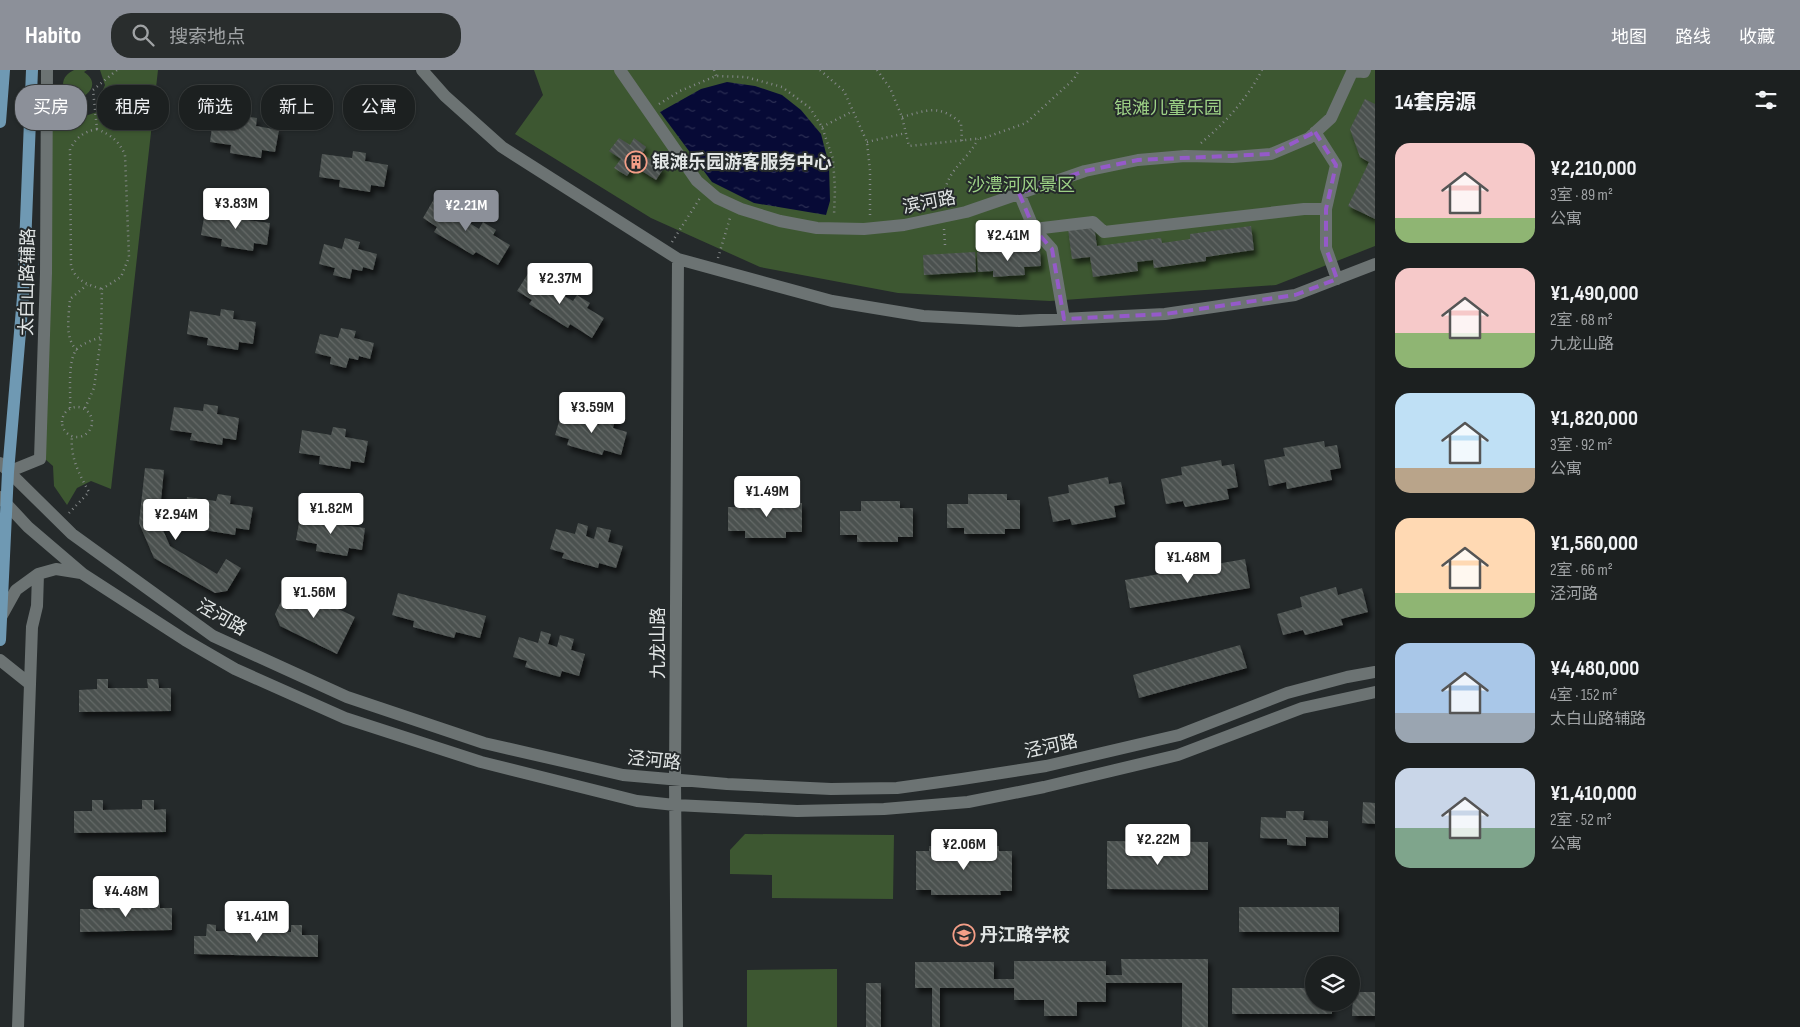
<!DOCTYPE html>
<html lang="zh">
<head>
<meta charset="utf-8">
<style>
	:root { --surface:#1c2020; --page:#292d2d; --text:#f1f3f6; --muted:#a0a3a5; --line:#3a3e3e; --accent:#8c9099 }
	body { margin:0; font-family:"Sofia Sans Condensed","Noto Sans SC",sans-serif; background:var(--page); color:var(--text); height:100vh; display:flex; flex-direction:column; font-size:19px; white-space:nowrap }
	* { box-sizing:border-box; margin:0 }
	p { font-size:16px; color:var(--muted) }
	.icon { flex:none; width:28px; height:28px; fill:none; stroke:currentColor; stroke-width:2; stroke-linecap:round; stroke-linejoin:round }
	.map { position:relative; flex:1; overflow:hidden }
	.sheet { display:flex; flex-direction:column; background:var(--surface); width:425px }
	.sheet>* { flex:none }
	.guide { position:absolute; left:15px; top:15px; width:475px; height:45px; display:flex; gap:10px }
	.tools { position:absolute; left:1305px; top:886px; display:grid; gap:10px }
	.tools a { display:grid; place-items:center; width:55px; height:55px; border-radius:50%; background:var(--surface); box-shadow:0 1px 4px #0004,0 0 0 1px var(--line); font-size:25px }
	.price { position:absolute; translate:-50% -42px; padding:0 11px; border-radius:5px; background:#fff; color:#222; font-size:16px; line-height:32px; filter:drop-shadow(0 1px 2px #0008) }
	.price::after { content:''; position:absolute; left:50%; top:30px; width:15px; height:11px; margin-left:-8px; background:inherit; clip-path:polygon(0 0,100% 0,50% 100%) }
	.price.current { background:var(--accent); color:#fff }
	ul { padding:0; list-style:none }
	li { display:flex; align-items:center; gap:15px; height:125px; padding:0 20px }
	li span { display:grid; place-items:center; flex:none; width:140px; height:100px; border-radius:15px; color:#555 }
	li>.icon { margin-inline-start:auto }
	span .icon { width:60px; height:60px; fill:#fffc; stroke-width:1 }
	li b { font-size:21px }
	h2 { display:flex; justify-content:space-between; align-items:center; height:60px; padding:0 20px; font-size:21px }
	.pill { padding:0 18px; border-radius:20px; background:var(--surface); box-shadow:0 1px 4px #0004,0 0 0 1px var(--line); font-size:18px; line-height:45px }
	.pill.current { background:var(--accent); color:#fff }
	header { display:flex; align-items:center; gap:30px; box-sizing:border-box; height:70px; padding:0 25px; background:var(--accent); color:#fff }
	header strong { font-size:24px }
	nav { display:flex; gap:28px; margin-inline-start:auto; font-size:18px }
	.search { width:350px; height:45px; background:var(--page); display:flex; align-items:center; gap:12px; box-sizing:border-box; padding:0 18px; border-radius:20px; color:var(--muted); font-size:19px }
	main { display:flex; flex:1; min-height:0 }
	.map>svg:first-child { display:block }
	.green { fill:#3d5731 }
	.water { fill:url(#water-ripples) }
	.building { fill:url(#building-back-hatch); filter:url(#shadow) }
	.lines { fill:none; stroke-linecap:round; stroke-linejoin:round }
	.path { stroke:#85898a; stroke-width:2.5; stroke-dasharray:1 4; stroke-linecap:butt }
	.minor { stroke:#6c7373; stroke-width:12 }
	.major { stroke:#6f99b3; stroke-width:12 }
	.marked { fill:none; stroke:#955ac9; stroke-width:4; stroke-dasharray:10 6; stroke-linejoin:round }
	.labels { text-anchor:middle; stroke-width:4; stroke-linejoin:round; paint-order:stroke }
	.park-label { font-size:18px; fill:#9dd186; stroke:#252a2b }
	.poi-label { font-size:18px; font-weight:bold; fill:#e2e6e6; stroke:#252a2b; text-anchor:start }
	.street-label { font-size:18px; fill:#e2e6e6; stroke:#252a2b }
</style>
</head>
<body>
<header>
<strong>Habito</strong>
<div class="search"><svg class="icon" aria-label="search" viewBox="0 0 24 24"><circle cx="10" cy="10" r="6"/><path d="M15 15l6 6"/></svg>搜索地点</div>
<nav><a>地图</a><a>路线</a><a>收藏</a></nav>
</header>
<main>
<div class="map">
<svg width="1375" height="957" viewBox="0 0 1375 957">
	<defs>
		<pattern id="water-ripples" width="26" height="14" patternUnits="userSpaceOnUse" patternTransform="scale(1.25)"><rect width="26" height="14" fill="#070a36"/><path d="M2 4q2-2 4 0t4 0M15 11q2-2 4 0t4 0" fill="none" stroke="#2b2e53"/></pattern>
		<pattern id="building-back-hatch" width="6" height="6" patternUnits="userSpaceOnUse" patternTransform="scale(1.25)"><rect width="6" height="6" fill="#4b514f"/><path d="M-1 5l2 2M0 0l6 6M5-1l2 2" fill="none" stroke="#656a68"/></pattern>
		<filter id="shadow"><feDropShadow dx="3" dy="5" stdDeviation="2.5" flood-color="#0009"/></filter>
	</defs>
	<rect width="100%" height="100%" fill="#252a2b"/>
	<!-- green -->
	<path class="green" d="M74 0H87L84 2C111 20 63 44 63 15 63 7 68 3 74 0Z
		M100 0H158L111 419 91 411 77 418 67 435 54 416 53 396 45 389 50 34H65V44L85 46 100 41 101 24 105 15Z
		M534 0H1375V176L1276 215 1050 231 898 223 760 197 651 148 515 64 543 25Z
		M745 764 894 765 893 829 772 828V805L730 804V780Z
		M837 899V957H747V900Z"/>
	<!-- water -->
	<path class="water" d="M727 12 755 16 782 25 801 40 821 64 829 95 830 131 826 145 754 133 712 112 660 42 701 19Z"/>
	<!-- building -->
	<path class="building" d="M1365 29 1375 34V149L1348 136 1369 92 1360 87 1350 59Z
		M244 46 257 48 256 56 279 60 275 82 262 80 261 88 230 83 231 75 210 72 213 49 242 54Z
		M619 68 630 75 634 68 646 77 642 84 664 98 656 110 634 96 627 106 614 98 621 89 609 81Z
		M353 81 366 83 365 91 388 95 384 117 371 115 370 122 339 117 340 110 319 107 322 84 352 88Z
		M434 129 451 140 455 133 470 142 465 150 479 159 483 152 496 160 493 165 510 175 498 195 476 182 473 185 434 162 437 157 423 148Z
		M235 140 249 142 247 150 270 153 267 175 254 173 253 181 221 176 222 169 201 165 205 142 234 147Z
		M1094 156 1097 176 1161 168 1162 173 1190 169V164L1251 156 1254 180 1206 187V191L1154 198 1153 190 1137 192 1138 201 1093 207 1090 187 1072 189 1068 159Z
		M345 168 360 172 358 179 377 184 373 200 363 197 362 201 352 199 350 209 333 205 335 198 319 194 324 174 342 179Z
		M1040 179 1041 196 1024 197 1025 205 993 207V201L978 202 977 182Z
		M975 182 976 202 924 205 923 185Z
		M529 202 546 213 550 206 564 215 559 223 573 231 577 225 590 233 587 238 604 248 592 268 570 254 568 258 529 234 532 230 517 221Z
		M221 239 234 241 233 249 256 252 253 274 239 272 238 280 207 275 208 268 187 264 190 241 220 246Z
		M341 258 356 261 354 268 374 273 370 289 359 286 358 290 349 288 346 298 330 294 331 287 315 283 320 264 338 268Z
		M204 334 218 336 217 344 239 348 236 370 223 368 222 375 190 370 192 363 170 360 174 337 203 341Z
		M583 340 593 343 590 353 599 355 602 343 616 347 613 358 627 362 621 385 604 380 602 385 567 375 569 369 555 365 561 345 580 351Z
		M333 357 346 359 345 367 368 371 364 393 351 391 350 399 319 394 320 386 299 383 302 360 331 365Z
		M1324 371 1325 377 1337 375 1341 398 1330 400 1332 410 1287 419 1286 412 1269 416 1264 390 1285 386 1283 378Z
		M1221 390 1222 396 1234 394 1238 417 1227 419 1229 429 1185 437 1183 431 1166 434 1161 409 1182 405 1181 397Z
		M145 398 164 400 159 451 170 476 217 504 226 489 241 498 227 521 215 523 154 488 139 453Z
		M1108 407 1109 414 1121 412 1125 434 1114 436 1116 447 1072 455 1070 449 1053 452 1048 427 1069 423 1068 415Z
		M218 424 231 426 230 434 253 437 249 460 236 458 235 465 204 460 205 453 184 450 187 427 216 431Z
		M968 424H1007V430H1020V459H1005V464H964V458H947V434H968Z
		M750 427H788V433H802V462H786V468H745V461H728V437H750Z
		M861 431H900V438H913V467H898V472H857V465H840V441H861Z
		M330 445 344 447 342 455 365 458 362 480 349 478 347 486 316 481 317 474 296 470 300 447 329 452Z
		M578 453 588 456 586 466 594 469 597 457 611 460 608 472 623 476 616 498 599 493 598 498 562 488 564 483 550 479 556 459 575 464Z
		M1245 489 1250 518 1130 538 1125 510Z
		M289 515 355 547 337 584 280 556 275 544Z
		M1336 517 1338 525 1362 518 1368 542 1341 549 1343 555 1305 565 1303 560 1283 565 1277 544 1302 537 1300 527Z
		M398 523 486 546 480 568 456 562 454 568 413 557 414 551 392 545Z
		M541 561 551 564 548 574 557 577 560 565 574 569 571 580 585 584 579 606 562 601 560 607 525 597 527 591 513 587 519 567 538 573Z
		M1240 575 1247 598 1139 628 1133 605Z
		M97 609H108V618H148L147 609H158L159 618H171V641L79 642V620L97 619Z
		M92 730H103V740L142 739V730H154V740L166 739V762L74 763V741H92Z
		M1363 732 1375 733V754L1362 753Z
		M1286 741H1304L1303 750 1328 751V768L1306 767V776L1287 775V769L1260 768 1261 747 1286 748Z
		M1107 771 1208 772V820L1107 819Z
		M929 776H999V781H1012V821H1000L1001 825H931V820H916V781H929Z
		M98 828H108L109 838 148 837V829H159L160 838H172V860L80 862V839H98Z
		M1239 837H1339V862H1239Z
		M207 854 216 855V861L249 862V854H259L258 862H291V855H302V865H318V887L194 884V866H206Z
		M1121 889H1208V957H1182V913H1106V932H1077V946H1044V930H1014V918H940V957H932V918H915V892H994V909H1014V891H1106V905H1122Z
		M866 913H881V957H866Z
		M1232 918H1314V932H1332V944H1232Z
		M1353 922H1375V946H1352Z"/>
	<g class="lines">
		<!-- path -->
		<path class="path" d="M714 0 716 6
			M820 0 844 21 867 72 870 100V147
			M877 0 890 18 902 47 909 76 984 68 1026 53 1074 9 1079 0
			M659 34 680 21 716 6 746 7 782 17 810 38 822 57 833 89 835 119 834 146
			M902 47C928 40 939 34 961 53L962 71
			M822 57 853 41
			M97 59C83 62 77 67 70 79L71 196C76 211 88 215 102 219
			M867 72 906 63
			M1201 73C1226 52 1247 29 1262 0
			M943 134C945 98 964 96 978 69
			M944 159 945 175
			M672 172 700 128
			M718 188 730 148
			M77 280C64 269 69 244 70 229L87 215
			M62 352a15 15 0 1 1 30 0a15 15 0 1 1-30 0Z
			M70 338C71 323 67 290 77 279 83 273 93 270 101 267L102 219 121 207 129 187 125 85C119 71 111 65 97 59L93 20 117 0
			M85 338 94 318 101 267
			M69 443 89 422C79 404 70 387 72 366"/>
		<!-- minor -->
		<path class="minor" d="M422 0 445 26 502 77 678 189 832 231 923 246 1019 251 1165 244 1295 225 1375 194
			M620 0 697 111 717 128 741 139 780 151 817 158 864 159 904 155 966 142 1085 101 1138 90 1185 86 1233 87 1271 84 1309 68 1331 48 1353 0
			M1353 1 1364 2 1365 0
			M1315 62 1336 95 1326 139V178L1337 209
			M1019 123 1034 159 1052 179 1064 249
			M1034 159 1093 152 1104 162 1304 139H1326
			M0 393 72 464 213 566 347 627 484 673 623 705 727 714 831 719 897 718 962 709 1046 696 1179 665 1287 623 1347 607 1375 602
			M8 402 40 389 46 203 47 0
			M0 427 28 457 83 504 185 570 235 599 345 648 481 692 637 731 675 735 797 741 884 739 968 732 1044 717 1178 685 1302 638 1375 622
			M1 547 16 520 38 504 56 499 81 503
			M0 590 30 614
			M18 957 32 557 37 536 38 504
			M677 957 675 710 678 189"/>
		<!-- major -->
		<path class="major" d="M0 52 4 0
			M0 570 8 402 23 227 32 0"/>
	</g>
	<!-- marked area -->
	<path class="marked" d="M1315 62 1336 95 1326 139V178L1337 209 1295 225 1165 244 1064 249 1052 179 1034 159 1019 123 1085 101 1138 90 1271 84Z"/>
	<!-- icons -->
	<defs>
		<g id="building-ring" transform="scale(1.125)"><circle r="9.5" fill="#252a2b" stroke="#f49e87" stroke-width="1.5"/><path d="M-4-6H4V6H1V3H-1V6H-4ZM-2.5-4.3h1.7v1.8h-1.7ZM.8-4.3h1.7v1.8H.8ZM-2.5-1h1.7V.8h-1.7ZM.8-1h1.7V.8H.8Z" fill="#f49e87"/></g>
		<g id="school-ring" transform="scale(1.125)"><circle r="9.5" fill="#252a2b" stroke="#f49e87" stroke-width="1.5"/><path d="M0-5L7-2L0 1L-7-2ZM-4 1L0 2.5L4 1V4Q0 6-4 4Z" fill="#f49e87"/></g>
	</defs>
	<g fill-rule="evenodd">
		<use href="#building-ring" x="636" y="92"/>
		<use href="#school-ring" x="964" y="865"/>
	</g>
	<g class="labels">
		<!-- park labels -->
		<g class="park-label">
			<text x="1168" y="44">银滩儿童乐园</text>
			<text x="1021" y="121">沙澧河风景区</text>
		</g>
		<!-- poi labels -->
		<g class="poi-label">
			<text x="652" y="98">银滩乐园游客服务中心</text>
			<text x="980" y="871">丹江路学校</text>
		</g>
		<!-- street labels -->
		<g class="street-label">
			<text transform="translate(929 132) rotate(-11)" y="6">滨河路</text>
			<text transform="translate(27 212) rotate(-89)" y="6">太白山路辅路</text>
			<text transform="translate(222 547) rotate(30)" y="6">泾河路</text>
			<text transform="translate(658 573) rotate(-90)" y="6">九龙山路</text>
			<text transform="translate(1051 676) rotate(-12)" y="6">泾河路</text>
			<text transform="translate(654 690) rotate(6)" y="6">泾河路</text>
		</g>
	</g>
</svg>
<div class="tools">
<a><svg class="icon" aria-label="layers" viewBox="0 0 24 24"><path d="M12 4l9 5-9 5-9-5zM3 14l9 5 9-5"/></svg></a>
</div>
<b class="price" style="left:236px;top:160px">¥3.83M</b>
<b class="price current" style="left:466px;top:162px">¥2.21M</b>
<b class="price" style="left:1008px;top:192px">¥2.41M</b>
<b class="price" style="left:560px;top:235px">¥2.37M</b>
<b class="price" style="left:592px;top:364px">¥3.59M</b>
<b class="price" style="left:767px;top:448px">¥1.49M</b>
<b class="price" style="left:331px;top:465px">¥1.82M</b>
<b class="price" style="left:176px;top:471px">¥2.94M</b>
<b class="price" style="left:1188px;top:514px">¥1.48M</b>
<b class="price" style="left:314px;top:549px">¥1.56M</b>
<b class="price" style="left:1158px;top:796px">¥2.22M</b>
<b class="price" style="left:964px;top:801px">¥2.06M</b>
<b class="price" style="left:126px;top:848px">¥4.48M</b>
<b class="price" style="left:257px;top:873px">¥1.41M</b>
<div class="guide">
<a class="pill current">买房</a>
<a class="pill">租房</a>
<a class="pill">筛选</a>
<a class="pill">新上</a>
<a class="pill">公寓</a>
</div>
</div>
<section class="sheet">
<h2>14套房源<svg class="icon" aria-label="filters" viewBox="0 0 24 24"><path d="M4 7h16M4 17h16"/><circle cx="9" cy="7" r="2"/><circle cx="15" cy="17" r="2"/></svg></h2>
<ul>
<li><span style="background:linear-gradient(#f6c9c9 75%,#8fb573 0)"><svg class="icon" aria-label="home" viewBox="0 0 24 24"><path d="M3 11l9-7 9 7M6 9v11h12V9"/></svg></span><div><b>¥2,210,000</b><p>3室 · 89 m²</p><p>公寓</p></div></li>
<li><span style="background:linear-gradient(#f6c9c9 65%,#8fb573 0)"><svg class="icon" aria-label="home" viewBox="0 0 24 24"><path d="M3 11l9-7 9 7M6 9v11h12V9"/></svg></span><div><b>¥1,490,000</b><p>2室 · 68 m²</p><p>九龙山路</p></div></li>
<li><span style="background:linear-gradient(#bfe0f5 75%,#b9a48a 0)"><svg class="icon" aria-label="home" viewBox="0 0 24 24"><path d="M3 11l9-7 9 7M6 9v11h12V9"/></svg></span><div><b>¥1,820,000</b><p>3室 · 92 m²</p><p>公寓</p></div></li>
<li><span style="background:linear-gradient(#ffd9b3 75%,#8fb573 0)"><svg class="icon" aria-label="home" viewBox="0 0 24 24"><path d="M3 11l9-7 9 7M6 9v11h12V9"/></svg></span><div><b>¥1,560,000</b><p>2室 · 66 m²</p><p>泾河路</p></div></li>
<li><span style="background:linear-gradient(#a9c7e8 70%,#9aa5b1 0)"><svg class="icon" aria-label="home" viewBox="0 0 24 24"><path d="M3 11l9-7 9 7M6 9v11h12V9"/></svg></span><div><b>¥4,480,000</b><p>4室 · 152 m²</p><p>太白山路辅路</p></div></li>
<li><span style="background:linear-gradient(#c9d6e8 60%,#7fa58c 0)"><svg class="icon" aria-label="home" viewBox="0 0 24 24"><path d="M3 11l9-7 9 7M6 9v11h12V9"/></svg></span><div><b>¥1,410,000</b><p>2室 · 52 m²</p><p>公寓</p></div></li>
</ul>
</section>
</main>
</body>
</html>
